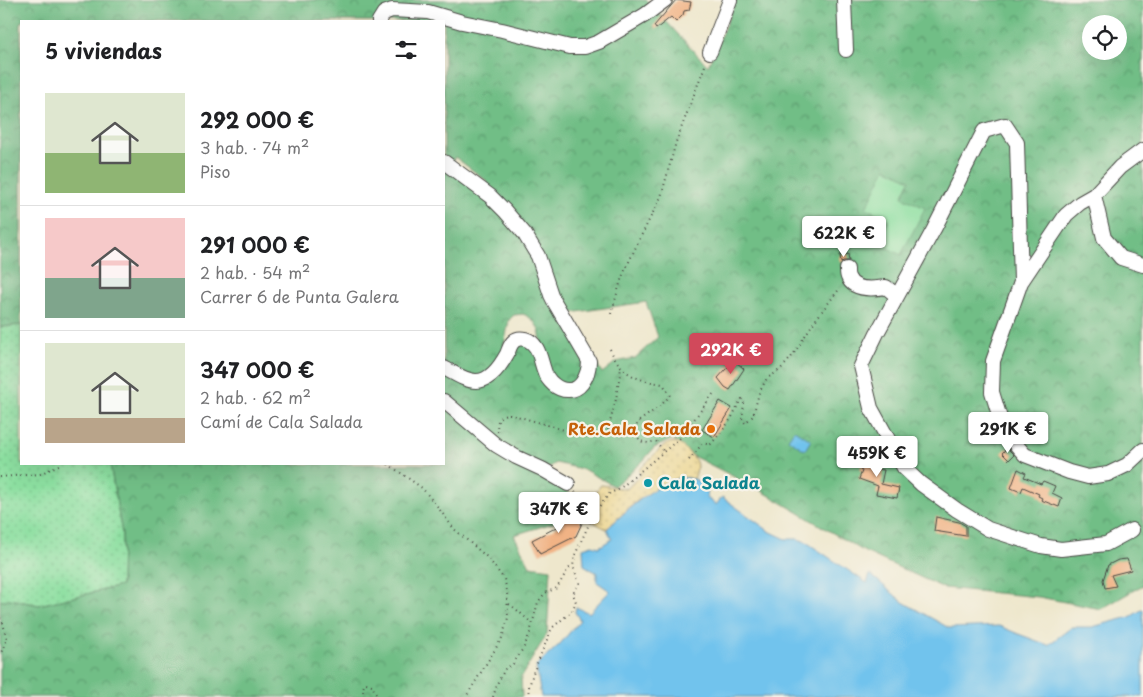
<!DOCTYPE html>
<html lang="es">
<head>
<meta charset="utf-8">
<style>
	:root { --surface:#fff; --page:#f2f2f2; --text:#202124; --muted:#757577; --line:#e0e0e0; --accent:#d1495b }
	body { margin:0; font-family:"Playpen Sans",sans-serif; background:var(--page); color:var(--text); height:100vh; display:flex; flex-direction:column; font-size:19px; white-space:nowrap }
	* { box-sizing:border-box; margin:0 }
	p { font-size:16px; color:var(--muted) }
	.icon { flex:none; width:28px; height:28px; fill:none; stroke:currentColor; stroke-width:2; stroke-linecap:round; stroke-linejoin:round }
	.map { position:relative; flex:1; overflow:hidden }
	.sheet { position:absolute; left:20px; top:20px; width:425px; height:445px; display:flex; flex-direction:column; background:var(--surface); border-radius:0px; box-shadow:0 5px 20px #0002 }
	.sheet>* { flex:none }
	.buttons { position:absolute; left:1082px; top:15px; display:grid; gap:10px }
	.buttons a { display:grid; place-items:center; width:45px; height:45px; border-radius:50%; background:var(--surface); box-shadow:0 5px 20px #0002; font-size:25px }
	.price { position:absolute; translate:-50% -42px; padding:0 11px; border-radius:5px; background:#fff; color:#222; font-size:16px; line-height:32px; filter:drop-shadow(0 1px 2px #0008) }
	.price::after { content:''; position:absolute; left:50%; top:30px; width:15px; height:11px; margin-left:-8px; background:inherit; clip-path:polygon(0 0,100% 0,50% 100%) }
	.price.current { background:var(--accent); color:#fff }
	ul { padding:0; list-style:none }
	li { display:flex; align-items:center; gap:15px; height:125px; padding:0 25px }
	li+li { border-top:1px solid var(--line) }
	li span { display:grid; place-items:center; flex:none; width:140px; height:100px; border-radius:0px; color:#555 }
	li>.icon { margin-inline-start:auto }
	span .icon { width:60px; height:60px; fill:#fffc; stroke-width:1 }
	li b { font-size:21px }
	h2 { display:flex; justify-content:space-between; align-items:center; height:60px; padding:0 25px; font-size:21px }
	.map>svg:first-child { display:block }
	.grass { fill:url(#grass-dots); stroke:#5c8566 }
	.forest { fill:url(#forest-crowns); stroke:#4e7458; fill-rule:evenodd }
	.sand { fill:url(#sand-dots); stroke:#8c8264 }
	.pitch { fill:#8cdfa0; stroke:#5c8566 }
	.water { fill:#71c3ed; stroke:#4e778c }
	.building { fill:#f1b385 }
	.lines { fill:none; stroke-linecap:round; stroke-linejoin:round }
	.minor-casing { stroke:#484743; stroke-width:16 }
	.path { stroke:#484743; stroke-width:2; stroke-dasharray:1 4; stroke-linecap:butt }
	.minor { stroke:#fff; stroke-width:14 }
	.food-dot { fill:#e8710a; stroke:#f7f3e8; stroke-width:2 }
	.culture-dot { fill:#0f9aa8; stroke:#f7f3e8; stroke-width:2 }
	.labels { text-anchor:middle; stroke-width:4.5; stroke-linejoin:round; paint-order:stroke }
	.food-label { font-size:16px; font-weight:bold; fill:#c56008; stroke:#f7f3e8; text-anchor:end }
	.culture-label { font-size:16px; font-weight:bold; fill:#0d838f; stroke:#f7f3e8; text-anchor:start }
</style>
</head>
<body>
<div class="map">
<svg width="1143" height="697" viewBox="0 0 1143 697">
	<defs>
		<pattern id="grass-dots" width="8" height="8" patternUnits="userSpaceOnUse" patternTransform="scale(1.25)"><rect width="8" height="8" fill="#8cdfa0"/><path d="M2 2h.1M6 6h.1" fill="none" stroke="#79c08a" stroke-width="1.8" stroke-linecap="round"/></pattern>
		<pattern id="forest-crowns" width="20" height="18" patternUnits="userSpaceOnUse" patternTransform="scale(1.25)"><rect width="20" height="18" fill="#71be86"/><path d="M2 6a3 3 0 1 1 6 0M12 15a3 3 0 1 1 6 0" fill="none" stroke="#5d9b6e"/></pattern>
		<pattern id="sand-dots" width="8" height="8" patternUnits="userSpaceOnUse" patternTransform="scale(1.25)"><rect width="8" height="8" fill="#eeda9e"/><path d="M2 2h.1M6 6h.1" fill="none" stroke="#cb8" stroke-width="1.8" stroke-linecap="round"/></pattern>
	</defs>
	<rect width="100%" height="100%" fill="#f7f3e8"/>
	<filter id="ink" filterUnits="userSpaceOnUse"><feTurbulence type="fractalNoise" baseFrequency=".02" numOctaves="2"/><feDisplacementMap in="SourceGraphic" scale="10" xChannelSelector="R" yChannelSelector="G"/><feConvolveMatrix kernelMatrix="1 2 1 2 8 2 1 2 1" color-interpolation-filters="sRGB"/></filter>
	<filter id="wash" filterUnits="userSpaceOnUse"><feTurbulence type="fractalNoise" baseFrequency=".0096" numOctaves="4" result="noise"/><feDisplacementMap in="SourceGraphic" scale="20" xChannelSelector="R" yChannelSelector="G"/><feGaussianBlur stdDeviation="1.12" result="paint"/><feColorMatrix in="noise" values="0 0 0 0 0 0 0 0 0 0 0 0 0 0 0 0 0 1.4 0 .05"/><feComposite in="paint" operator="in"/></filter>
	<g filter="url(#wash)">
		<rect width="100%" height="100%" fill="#eee7cc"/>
		<!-- grass -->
		<path class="grass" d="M21 325V464H110L122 534 121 586 39 605 10 599 0 601V327Z"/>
		<!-- forest -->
		<path class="forest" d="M0 0H646L708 66 736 0H1143V585L1101 609 1039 597 944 588 865 552 762 491 695 457 672 439 654 448 642 462 614 486 585 470 556 463 547 469 549 478 572 495 556 522 514 535 530 566 551 569 547 634 521 677 522 697H0V601L10 599 39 605 121 586 122 534 110 464H444V21H21V325L0 327ZM1091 24H1119V51H1091ZM455 157 488 182 484 188 451 163ZM646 302 658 337 635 358 616 362 602 373 570 313ZM523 314C538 320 541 333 541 347L523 335 504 346 509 320 514 315Z"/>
		<!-- sand -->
		<path class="sand" d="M672 442C678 442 682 446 686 450 698 460 699 465 694 479L681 477 637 501 607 529C594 523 591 521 583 508L601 485 627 489 641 474 638 471 663 446Z"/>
		<!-- pitch -->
		<path class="pitch" d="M886 168 910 180 902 197 925 208 901 255 878 243 889 220 866 208Z"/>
		<!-- water -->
		<path class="water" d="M794 430 811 440 805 450 788 439Z
			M681 477 694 479 708 485 707 498 716 505 722 497 769 531 786 539H798L806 542 867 583 870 574 903 602 949 628 999 626 1021 635 1048 645 1072 627H1092L1130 617 1143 609V697H541L536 666 560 644 580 620 575 612 576 607 589 613 610 591 597 582V573L584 565 583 548 592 545 599 547 612 539 607 529C630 507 651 487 681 477Z"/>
		<g id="blocks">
			<!-- building -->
			<path class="building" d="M676 0 691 2 689 10 684 11 683 15 676 22 671 17 656 29 654 26Z
				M848 254 849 261H843L841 263 840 255Z
				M734 360 744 369 730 390 725 387 718 378Z
				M720 401 732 408 714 437 702 430Z
				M1007 448 1014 455 1009 460 1002 453Z
				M864 458 880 463 878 469 884 470 881 484 899 488 897 498 876 494 878 486 859 479 862 471 860 470Z
				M1018 469 1026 473 1024 477 1041 484 1043 481 1055 486 1052 493 1062 498 1059 507 1041 500 1042 498 1038 496 1039 494 1023 487 1021 492 1011 488Z
				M571 512 582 523 576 536 540 554 532 540 563 524 562 521Z
				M936 517 959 522 966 526V536L934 531Z
				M1127 559 1131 570 1111 575 1116 586 1105 588 1103 580 1108 565 1118 560Z"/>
		</g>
	</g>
	<g filter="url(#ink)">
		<use href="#blocks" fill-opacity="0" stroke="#484743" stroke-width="1"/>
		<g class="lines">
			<!-- minor casing -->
			<g class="minor-casing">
				<path id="minor" d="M844 0 846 50
					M379 21 384 13 392 10 428 12 462 22 502 30 570 47H585L599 42 645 15 665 0
					M710 52 730 0
					M1143 150 1120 167 1094 195 1080 203 1066 215 1021 282 993 361 992 392 1004 431 1025 455 1069 472 1088 477 1108 474 1127 465 1143 450
					M444 162 490 196 505 211 524 233 538 256 551 295 555 303 589 361C589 369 587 376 582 383 579 387 575 390 569 390 558 391 547 381 544 370 540 359 539 343 525 339 521 338 517 338 514 341 510 344 509 350 507 354 501 365 490 381 476 381 465 381 454 373 444 368
					M1094 195 1104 238 1121 258 1143 265
					M847 269C847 272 847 275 848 277 853 291 874 289 886 287L897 296
					M1021 282 1017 143 1005 125 984 131 934 229 877 333 861 366 871 408 904 468 921 484 957 510 988 529 1041 546 1061 549 1106 544 1132 530
					M444 401 496 445 516 457 542 469 568 484"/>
			</g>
			<!-- path -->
			<path class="path" d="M611 314 622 277 639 240 661 197 676 142 706 63
				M610 349C622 375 636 380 663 384L670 396 660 406 638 422 635 431 640 441 648 443 656 441 664 452
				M498 432C496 422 498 414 510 414L588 437C596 437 603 439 608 430L616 399 621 368
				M689 460 703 443 710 445C718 436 726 427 732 417 736 410 737 405 742 399L744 403 742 419 745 423 753 416 759 393 767 378C789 368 799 344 812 325 821 312 831 300 840 288
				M388 464 422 488 437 506 454 529 488 558 504 579 507 590 508 618 502 638 466 697
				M0 477 40 474 61 464
				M575 492 594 513
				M509 604C518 610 524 617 532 623
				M0 618 3 623 7 639 0 655
				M364 697C363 691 362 687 366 683L372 685 377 697
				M493 697 498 682 505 669 513 664 524 647 530 633 538 602 545 593 557 588 568 569 573 566
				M528 697 529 687 533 673 552 628 572 611 576 602 573 594 579 583 573 566 575 555 594 513 610 493 618 490 680 438 714 393"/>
			<!-- minor -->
			<use href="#minor" class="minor"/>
		</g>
	</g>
	<!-- markers -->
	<circle class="food-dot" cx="711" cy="429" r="5"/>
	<circle class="culture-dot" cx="648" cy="483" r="5"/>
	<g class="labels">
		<!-- food labels -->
		<g class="food-label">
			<text x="701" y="435">Rte.Cala Salada</text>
		</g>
		<!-- culture labels -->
		<g class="culture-label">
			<text x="658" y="489">Cala Salada</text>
		</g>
	</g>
</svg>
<div class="buttons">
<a><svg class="icon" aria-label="locate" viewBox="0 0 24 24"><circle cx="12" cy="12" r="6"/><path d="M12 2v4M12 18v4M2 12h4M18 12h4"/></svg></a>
</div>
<b class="price" style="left:844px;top:258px">622K €</b>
<b class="price current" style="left:731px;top:375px">292K €</b>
<b class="price" style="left:1008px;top:454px">291K €</b>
<b class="price" style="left:877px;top:478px">459K €</b>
<b class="price" style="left:559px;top:534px">347K €</b>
<section class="sheet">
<h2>5 viviendas<svg class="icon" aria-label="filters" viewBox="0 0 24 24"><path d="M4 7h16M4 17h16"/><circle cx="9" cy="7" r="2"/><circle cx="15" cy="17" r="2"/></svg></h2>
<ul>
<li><span style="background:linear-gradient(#dfe7d0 60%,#8fb573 0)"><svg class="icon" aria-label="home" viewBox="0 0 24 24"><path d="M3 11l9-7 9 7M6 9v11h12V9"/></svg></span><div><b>292 000 €</b><p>3 hab. · 74 m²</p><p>Piso</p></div></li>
<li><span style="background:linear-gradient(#f6c9c9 60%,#7fa58c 0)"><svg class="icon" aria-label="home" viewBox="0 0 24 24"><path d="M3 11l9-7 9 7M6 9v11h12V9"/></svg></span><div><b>291 000 €</b><p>2 hab. · 54 m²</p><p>Carrer 6 de Punta Galera</p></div></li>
<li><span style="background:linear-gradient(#dfe7d0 75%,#b9a48a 0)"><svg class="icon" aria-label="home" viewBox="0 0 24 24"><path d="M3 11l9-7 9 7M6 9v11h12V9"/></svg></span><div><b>347 000 €</b><p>2 hab. · 62 m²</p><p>Camí de Cala Salada</p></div></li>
</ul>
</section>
</div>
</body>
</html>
